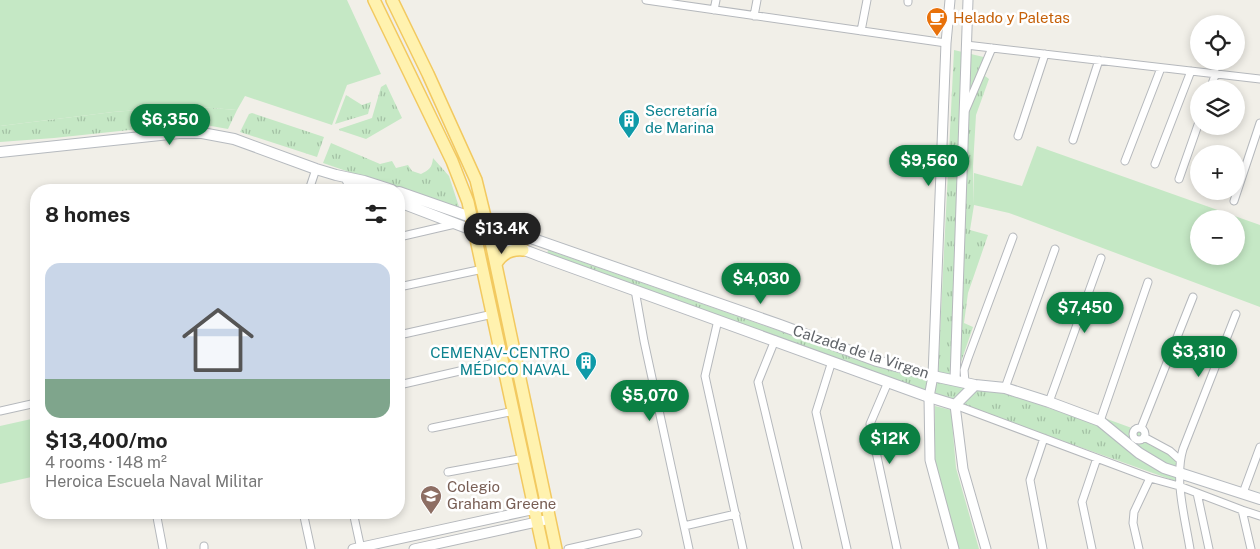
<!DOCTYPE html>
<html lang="en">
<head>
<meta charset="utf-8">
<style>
	:root { --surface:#fff; --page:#f6f6f6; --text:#222; --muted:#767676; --line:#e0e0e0; --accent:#0b8043 }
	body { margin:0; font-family:"Public Sans",sans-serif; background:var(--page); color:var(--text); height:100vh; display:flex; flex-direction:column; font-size:19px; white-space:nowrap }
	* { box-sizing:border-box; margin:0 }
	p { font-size:16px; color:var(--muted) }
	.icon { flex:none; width:28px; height:28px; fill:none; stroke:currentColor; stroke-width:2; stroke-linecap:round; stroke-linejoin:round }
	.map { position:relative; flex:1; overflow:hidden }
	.drawer { position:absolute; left:30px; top:184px; width:375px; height:335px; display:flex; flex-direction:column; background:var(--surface); border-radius:20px; box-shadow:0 2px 8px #0003 }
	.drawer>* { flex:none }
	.buttons { position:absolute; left:1190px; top:15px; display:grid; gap:10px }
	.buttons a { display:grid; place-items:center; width:55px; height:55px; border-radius:50%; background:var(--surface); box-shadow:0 2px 8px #0003; font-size:25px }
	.price { position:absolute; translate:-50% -42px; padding:0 11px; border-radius:18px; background:var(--accent); color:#fff; font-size:16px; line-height:32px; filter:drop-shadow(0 1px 2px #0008) }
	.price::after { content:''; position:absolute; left:50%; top:30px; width:15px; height:11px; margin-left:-8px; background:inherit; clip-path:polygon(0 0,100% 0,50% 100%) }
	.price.current { background:#222; color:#fff }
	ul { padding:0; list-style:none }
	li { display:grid; align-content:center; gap:10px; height:265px; padding:0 15px }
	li+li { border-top:1px solid var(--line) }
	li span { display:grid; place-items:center; height:155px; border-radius:15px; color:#555 }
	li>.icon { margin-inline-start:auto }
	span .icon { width:90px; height:90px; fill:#fffc; stroke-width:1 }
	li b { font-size:21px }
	h2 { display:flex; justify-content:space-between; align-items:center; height:60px; padding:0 15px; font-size:21px }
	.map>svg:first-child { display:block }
	.grass { fill:url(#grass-tufts) }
	.green { fill:#c5e8c5; fill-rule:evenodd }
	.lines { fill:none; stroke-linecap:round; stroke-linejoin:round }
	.minor-casing { stroke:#b5b8bc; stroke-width:9 }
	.tertiary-casing { stroke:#b5b8bc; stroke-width:11 }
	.secondary-casing { stroke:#b6babf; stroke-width:12 }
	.primary-casing { stroke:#f2c960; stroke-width:14 }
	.minor { stroke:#fff; stroke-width:7 }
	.tertiary { stroke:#fff; stroke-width:9 }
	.secondary { stroke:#fff; stroke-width:10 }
	.primary { stroke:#fff2af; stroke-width:11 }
	.labels { text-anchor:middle; stroke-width:5; stroke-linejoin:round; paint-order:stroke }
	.food-label { font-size:15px; fill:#c56008; stroke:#fff; text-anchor:start }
	.culture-label { font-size:15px; fill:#0d838f; stroke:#fff; text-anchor:start }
	.street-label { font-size:15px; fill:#5f6368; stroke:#fff }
	.education-label { font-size:15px; fill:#785e54; stroke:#fff; text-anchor:start }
</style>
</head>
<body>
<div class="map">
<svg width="1260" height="549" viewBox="0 0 1260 549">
	<defs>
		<pattern id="grass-tufts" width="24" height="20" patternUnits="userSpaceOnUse" patternTransform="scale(1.25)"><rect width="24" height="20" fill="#c5e8c5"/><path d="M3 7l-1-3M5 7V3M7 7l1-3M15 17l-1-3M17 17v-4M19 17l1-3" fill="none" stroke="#a3c0a4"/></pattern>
	</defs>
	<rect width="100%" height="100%" fill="#f1efe8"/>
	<!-- grass -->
	<path class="grass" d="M954 50 992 59 985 76 989 79 976 115 973 166 974 205 970 230 988 235 968 293 964 323 973 327 959 368 961 376 938 373Z
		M386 84 402 118 366 139 339 130V129L372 118 381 87Z
		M346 95 362 105 371 102 368 114 335 124Z
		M186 106 237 110 228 129 200 124H186L54 138 0 142V126L113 112Z
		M252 113 324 137 317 157 240 132 249 114Z
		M331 143 380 164 392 161 396 168 408 165 412 171 421 174C429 170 432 168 433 158L449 176 460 210 323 163Z
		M548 250 877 365 928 379 926 391 547 255Z
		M937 382 965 388 953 399 934 394Z
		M977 390 1008 394 1098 425 1153 467 1180 477 1178 482 962 405Z
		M1107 419 1140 431 1150 445 1167 453 1179 465 1178 470 1148 455 1107 422Z"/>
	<!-- green -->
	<path class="green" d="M0 0H347L381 74 347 85 332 125 245 96 237 110 186 106 113 112 0 126Z
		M1037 146 1260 225V307L1009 213 974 205V173L1022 186ZM1199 219H1236V256H1199Z
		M935 406 951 410 956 468 979 549H959L935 460Z
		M36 418V476L0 484V426Z"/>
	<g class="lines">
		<!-- minor casing -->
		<g class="minor-casing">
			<path id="minor" d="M646 0 946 43
				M908 2V0
				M714 10 716 0
				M754 16 757 0
				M861 31 867 0
				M966 45 1260 79
				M1210 89 1216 73
				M966 109 992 48
				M1018 136 1045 54
				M1073 140 1099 60
				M1125 161 1161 68
				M1155 164 1191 71
				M1179 179 1199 122
				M309 190 316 169
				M1234 201 1260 123
				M399 237 455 224
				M399 287 483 269
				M635 290 644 341 689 549
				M718 320 705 376 743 549
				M399 335 493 314
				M775 340 758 382 798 549
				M832 361 816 412 847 549
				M888 382 870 424 897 549
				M965 382 964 370 968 358 1013 237
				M399 385 503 361
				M1005 388 1055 249
				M1049 402 1101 258
				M955 405 1150 478 1179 486 1242 510 1260 516
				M0 411 36 403
				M1100 421 1148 282
				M1133 434a6 6 0 1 1 12 0a6 6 0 1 1-12 0Z
				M432 428 514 411
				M1141 428 1193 297
				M1144 437 1170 451 1180 460
				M448 472 524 458
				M1197 493 1209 549
				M1243 493 1260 447
				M1242 510 1251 549
				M156 512 163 549
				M303 512 311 549
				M353 512 361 549
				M684 526 736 514
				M204 546V549
				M568 549 638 533
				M1043 549 1030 480 1044 438
				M1092 549 1082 502 1097 458
				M1139 549 1133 523 1134 512 1150 478
				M1190 549C1185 518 1174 479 1183 449L1236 314"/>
		</g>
		<!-- tertiary casing -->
		<g class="tertiary-casing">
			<path id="tertiary" d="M950 0 946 43 933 376 929 397 930 460 954 549
				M955 380 968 0
				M955 405 963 469 986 549
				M353 549 540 508
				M414 549 550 519"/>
		</g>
		<!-- secondary casing -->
		<g class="secondary-casing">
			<path id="secondary" d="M0 152 179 133H202L234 139 316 169 336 175 364 181 392 190
				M348 181 367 190
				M399 192 780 325 877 361 933 376 975 385 1005 388 1049 402 1100 421 1139 453 1164 468 1260 499
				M399 202 540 256 929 397 955 405 975 385"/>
		</g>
		<!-- primary casing -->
		<g class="primary-casing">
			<path id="primary" d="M374 0 452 161 468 202 543 549
				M392 0 428 74 476 180 490 237 556 549
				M496 264C502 253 511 249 523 250"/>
		</g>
		<!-- minor -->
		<use href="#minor" class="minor"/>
		<!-- tertiary -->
		<use href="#tertiary" class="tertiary"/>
		<!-- secondary -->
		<use href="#secondary" class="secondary"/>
		<!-- primary -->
		<use href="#primary" class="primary"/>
	</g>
	<!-- icons -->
	<defs>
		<g id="cafe-pin" transform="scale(1.125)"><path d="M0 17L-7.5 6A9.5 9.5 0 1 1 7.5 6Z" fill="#e8710a" stroke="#fff"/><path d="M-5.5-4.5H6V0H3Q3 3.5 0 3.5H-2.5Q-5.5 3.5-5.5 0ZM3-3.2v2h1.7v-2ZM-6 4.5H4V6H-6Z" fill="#fff"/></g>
		<g id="building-pin" transform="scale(1.125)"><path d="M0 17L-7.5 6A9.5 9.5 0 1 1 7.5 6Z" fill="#0f9aa8" stroke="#fff"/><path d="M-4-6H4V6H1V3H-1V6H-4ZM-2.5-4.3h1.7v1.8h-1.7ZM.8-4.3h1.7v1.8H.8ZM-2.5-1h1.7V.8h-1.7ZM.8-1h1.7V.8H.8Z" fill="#fff"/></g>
		<g id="school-pin" transform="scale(1.125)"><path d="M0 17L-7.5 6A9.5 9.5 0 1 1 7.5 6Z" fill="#8d6e63" stroke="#fff"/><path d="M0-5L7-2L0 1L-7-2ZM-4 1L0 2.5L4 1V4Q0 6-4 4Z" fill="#fff"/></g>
	</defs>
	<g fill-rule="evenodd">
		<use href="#cafe-pin" x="937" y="18"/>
		<use href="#building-pin" x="629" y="120"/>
		<use href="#building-pin" x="586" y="362"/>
		<use href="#school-pin" x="431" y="496"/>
	</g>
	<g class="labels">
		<!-- food labels -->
		<g class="food-label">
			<text x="953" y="23">Helado y Paletas</text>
		</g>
		<!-- culture labels -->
		<g class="culture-label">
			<text x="645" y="116">Secretaría<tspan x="645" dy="17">de Marina</tspan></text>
			<text x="570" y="358" text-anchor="end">CEMENAV- CENTRO<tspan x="570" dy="17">MÉDICO NAVAL</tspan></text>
		</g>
		<!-- street labels -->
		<g class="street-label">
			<text transform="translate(861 352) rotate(18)" y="5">Calzada de la Virgen</text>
		</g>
		<!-- education labels -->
		<g class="education-label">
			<text x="447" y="492">Colegio<tspan x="447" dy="17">Graham Greene</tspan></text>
		</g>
	</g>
</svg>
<div class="buttons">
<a><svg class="icon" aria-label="locate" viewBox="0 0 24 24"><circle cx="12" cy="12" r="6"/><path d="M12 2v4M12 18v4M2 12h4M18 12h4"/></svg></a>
<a><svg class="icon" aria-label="layers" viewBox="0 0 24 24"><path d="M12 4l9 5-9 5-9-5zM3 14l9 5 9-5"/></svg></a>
<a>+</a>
<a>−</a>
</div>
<b class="price" style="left:170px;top:146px">$6,350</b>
<b class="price" style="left:929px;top:187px">$9,560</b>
<b class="price current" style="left:502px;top:255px">$13.4K</b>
<b class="price" style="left:761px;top:305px">$4,030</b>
<b class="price" style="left:1085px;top:334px">$7,450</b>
<b class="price" style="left:1199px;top:378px">$3,310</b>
<b class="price" style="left:650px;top:422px">$5,070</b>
<b class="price" style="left:890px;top:465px">$12K</b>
<section class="drawer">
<h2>8 homes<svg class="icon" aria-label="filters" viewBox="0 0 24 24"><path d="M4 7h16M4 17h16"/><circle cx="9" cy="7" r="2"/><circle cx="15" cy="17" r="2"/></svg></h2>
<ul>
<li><span style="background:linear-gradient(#c9d6e8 75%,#7fa58c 0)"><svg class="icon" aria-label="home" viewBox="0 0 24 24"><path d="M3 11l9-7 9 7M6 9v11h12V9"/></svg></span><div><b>$13,400/mo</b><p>4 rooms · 148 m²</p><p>Heroica Escuela Naval Militar</p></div></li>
</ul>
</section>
</div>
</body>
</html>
